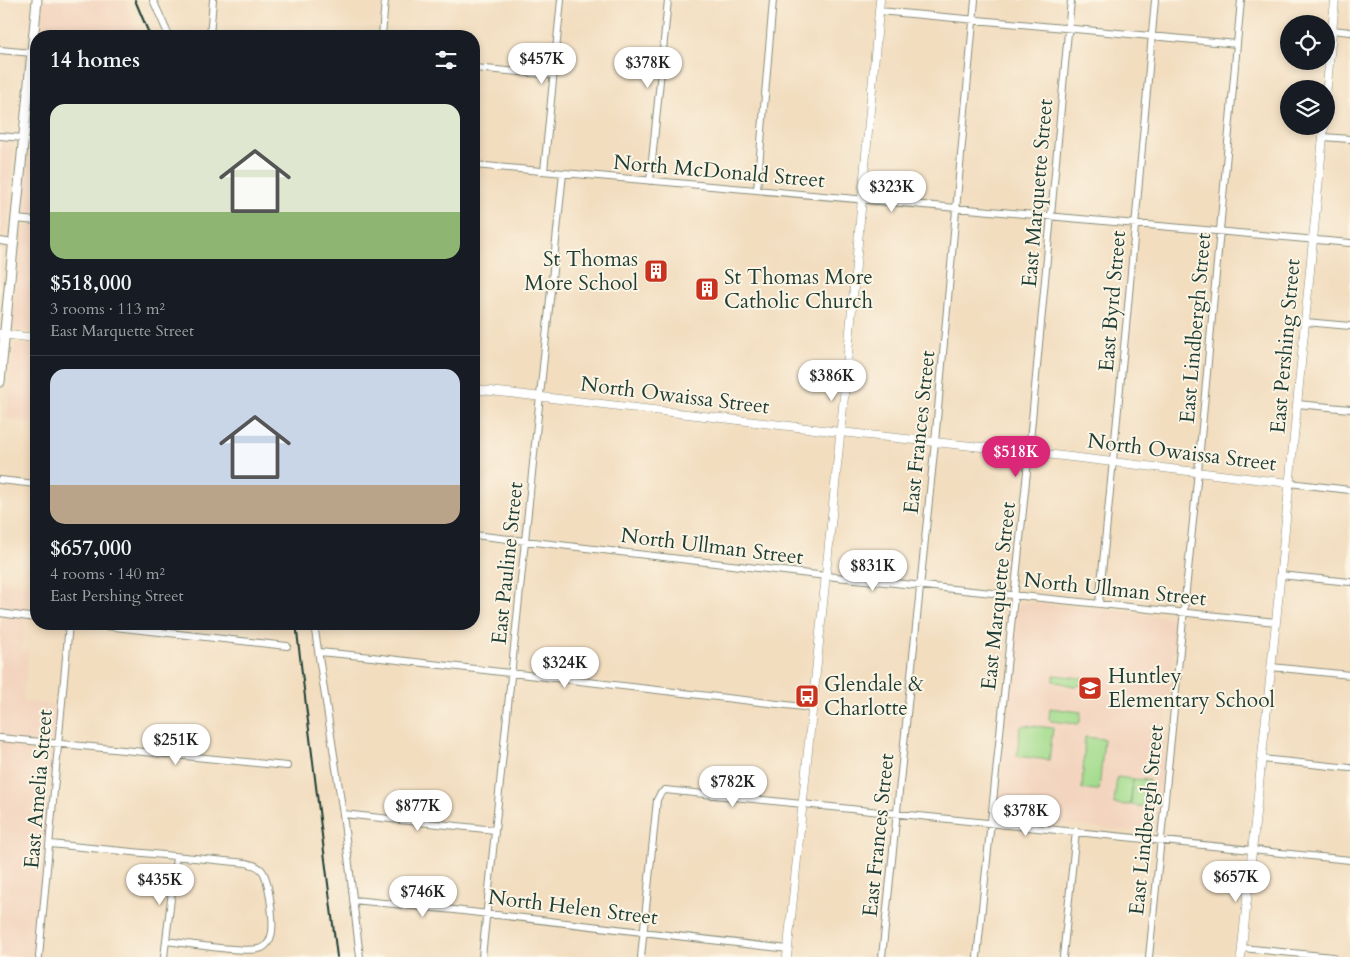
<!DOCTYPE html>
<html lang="en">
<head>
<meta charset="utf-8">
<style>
	:root { --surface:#171b24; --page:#20242c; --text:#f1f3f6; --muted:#9ea1a6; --line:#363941; --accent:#db2777 }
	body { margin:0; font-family:Cardo,serif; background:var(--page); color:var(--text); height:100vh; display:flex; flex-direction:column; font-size:19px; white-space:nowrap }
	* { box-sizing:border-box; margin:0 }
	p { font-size:16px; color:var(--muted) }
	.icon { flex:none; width:28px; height:28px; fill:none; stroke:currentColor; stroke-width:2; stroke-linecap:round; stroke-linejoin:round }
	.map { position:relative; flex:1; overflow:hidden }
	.details { position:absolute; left:30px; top:30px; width:450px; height:600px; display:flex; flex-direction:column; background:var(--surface); border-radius:20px; box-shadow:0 2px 8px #0003 }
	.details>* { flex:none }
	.tools { position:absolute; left:1280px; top:15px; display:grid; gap:10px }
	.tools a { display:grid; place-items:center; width:55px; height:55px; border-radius:50%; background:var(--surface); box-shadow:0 2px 8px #0003; font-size:25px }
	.price { position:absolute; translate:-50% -42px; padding:0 11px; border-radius:18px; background:#fff; color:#222; font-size:16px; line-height:32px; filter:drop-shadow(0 1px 2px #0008) }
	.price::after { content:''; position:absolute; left:50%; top:30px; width:15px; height:11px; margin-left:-8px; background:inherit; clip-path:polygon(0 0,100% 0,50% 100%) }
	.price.selected { background:var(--accent); color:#fff }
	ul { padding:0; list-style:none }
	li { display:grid; align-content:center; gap:10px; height:265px; padding:0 20px }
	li+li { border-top:1px solid var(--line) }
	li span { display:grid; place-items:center; height:155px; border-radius:15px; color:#555 }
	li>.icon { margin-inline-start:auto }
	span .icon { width:90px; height:90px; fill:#fffc; stroke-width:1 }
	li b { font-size:21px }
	h2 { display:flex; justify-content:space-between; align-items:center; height:60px; padding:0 20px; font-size:21px }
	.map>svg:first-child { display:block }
	.built { fill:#f3d4be }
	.green { fill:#a4dd8f; stroke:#628d62 }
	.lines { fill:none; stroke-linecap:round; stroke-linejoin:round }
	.minor-casing { stroke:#888d7a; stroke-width:8 }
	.tertiary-casing { stroke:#888d7a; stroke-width:9 }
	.secondary-casing { stroke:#888d7a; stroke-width:11 }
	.minor { stroke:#fff; stroke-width:6 }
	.tertiary { stroke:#fff; stroke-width:8 }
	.secondary { stroke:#fff; stroke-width:9 }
	.rail { stroke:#1f3d34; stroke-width:2 }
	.labels { text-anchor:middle; stroke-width:4; stroke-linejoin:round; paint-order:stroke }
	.street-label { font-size:21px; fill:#1f3d34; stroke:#fcf5e5 }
	.poi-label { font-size:21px; fill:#1f3d34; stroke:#fcf5e5; text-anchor:start }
</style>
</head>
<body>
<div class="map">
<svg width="1350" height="957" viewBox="0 0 1350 957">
	<rect width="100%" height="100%" fill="#fcf5e5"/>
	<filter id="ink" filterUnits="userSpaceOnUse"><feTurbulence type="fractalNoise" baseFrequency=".02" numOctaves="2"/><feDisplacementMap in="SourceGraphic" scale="10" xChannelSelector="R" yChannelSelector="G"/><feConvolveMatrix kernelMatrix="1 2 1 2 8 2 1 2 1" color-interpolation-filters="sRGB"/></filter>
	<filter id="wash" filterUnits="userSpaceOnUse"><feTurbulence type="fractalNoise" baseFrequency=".0096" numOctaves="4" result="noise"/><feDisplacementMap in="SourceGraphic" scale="20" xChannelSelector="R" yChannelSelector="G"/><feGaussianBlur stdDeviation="1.12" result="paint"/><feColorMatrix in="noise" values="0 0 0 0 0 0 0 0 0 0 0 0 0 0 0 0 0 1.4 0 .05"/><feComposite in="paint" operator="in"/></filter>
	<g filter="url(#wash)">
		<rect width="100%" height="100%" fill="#f2ddbf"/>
		<!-- built -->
		<path class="built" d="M44 0H124L140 36H40Z
			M36 78V216L27 214 24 208Z
			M0 140 11 141 13 148 7 229 3 235 0 234Z
			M23 225 36 226V331L12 329Z
			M14 344 36 346V423L6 419Z
			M0 581 29 585 22 650 28 651 23 702 57 705 35 957H0Z
			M1026 602 1177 618 1156 828 1154 833 1002 819 998 817 1018 606 1020 603Z"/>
		<!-- green -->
		<path class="green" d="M1054 675 1091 679V684L1073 686 1053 681Z
			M1050 708 1081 712 1080 722 1077 724 1051 721 1049 719Z
			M1024 725 1053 728 1049 760 1017 756 1020 728Z
			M1085 737 1104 739 1099 790 1082 789Z
			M1117 777 1133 779 1130 805 1114 804Z
			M1133 779 1149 780 1147 807 1131 805Z"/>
	</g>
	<g filter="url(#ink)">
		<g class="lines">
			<!-- minor casing -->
			<g class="minor-casing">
				<path id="minor" d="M153 0 169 36
					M879 11 1237 44
					M1332 30 1350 32
					M210 36 213 0
					M382 36 385 0
					M0 50 32 53
					M474 68 553 75
					M0 136 23 138
					M1323 137 1350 139
					M474 165 1350 243
					M544 171 561 0
					M650 181 668 0
					M757 190 773 0
					M16 219 36 221
					M0 241 14 243
					M1305 322 1350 326
					M1297 404 1350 409
					M0 480 36 484
					M1289 483 1350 490
					M474 535 826 576 1276 622
					M1280 575 1350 582
					M1099 604 1128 306 1155 0
					M0 613 36 618
					M87 624 287 646
					M314 624 343 814 360 957
					M319 652 372 657 812 708
					M1271 667 1350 675
					M0 738 287 766
					M1262 759 1350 768
					M343 814 495 830
					M50 844 246 863C253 865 259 866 263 872 269 882 275 925 271 936 270 941 266 946 262 948 248 954 184 943 166 941
					M353 900 454 910 788 949
					M1242 948 1333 957
					M39 957 69 624
					M164 957 176 857
					M482 957 563 173
					M641 957 657 800 660 794 665 790 1350 860
					M882 957 935 442 975 0
					M977 957 1029 452 1071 0
					M1063 957 1076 831
					M1149 957 1198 471 1241 0"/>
			</g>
			<!-- tertiary casing -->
			<g class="tertiary-casing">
				<path id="tertiary" d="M1326 96 1335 0
					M0 334 36 338
					M474 389 840 432 1029 452 1289 483
					M787 957 844 397 880 0
					M1241 957 1276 622 1324 126"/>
			</g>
			<!-- secondary casing -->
			<g class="secondary-casing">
				<path id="secondary" d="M0 382 37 0"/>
			</g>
			<!-- minor -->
			<use href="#minor" class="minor"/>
			<!-- tertiary -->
			<use href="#tertiary" class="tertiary"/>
			<!-- secondary -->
			<use href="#secondary" class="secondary"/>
			<!-- rail -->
			<path class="rail" d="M135 0 150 36
				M296 624 337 957"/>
		</g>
	</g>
	<!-- icons -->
	<defs>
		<g id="building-square" transform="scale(1.25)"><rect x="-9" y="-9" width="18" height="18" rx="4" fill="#c8321e" stroke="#fcf5e5"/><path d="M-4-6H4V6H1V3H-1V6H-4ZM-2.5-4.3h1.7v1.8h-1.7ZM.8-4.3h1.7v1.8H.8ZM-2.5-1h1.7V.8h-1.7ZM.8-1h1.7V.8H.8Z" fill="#fff"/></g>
		<g id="school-square" transform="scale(1.25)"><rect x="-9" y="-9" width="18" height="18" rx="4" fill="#c8321e" stroke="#fcf5e5"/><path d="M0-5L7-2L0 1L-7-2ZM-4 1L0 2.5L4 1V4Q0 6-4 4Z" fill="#fff"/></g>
		<g id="bus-square" transform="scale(1.25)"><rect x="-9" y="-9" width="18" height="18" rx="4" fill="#c8321e" stroke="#fcf5e5"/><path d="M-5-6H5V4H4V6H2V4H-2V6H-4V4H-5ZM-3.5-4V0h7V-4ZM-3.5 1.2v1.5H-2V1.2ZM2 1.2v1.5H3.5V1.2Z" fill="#fff"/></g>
	</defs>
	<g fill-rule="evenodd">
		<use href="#building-square" x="656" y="271"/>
		<use href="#building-square" x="707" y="289"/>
		<use href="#school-square" x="1090" y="688"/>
		<use href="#bus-square" x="807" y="696"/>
	</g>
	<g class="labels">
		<!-- street labels -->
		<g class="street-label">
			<text transform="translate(719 171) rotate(5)" y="7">North McDonald Street</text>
			<text transform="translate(1037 193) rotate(-85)" y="7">East Marquette Street</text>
			<text transform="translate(1112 301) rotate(-85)" y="7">East Byrd Street</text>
			<text transform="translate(1195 328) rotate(-85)" y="7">East Lindbergh Street</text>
			<text transform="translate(1285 346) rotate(-85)" y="7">East Pershing Street</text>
			<text transform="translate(675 395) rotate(7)" y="7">North Owaissa Street</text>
			<text transform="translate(919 432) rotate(-84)" y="7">East Frances Street</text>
			<text transform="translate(1182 452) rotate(7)" y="7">North Owaissa Street</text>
			<text transform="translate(712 546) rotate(7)" y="7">North Ullman Street</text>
			<text transform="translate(507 563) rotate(-84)" y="7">East Pauline Street</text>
			<text transform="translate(1115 589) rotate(6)" y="7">North Ullman Street</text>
			<text transform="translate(998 596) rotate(-84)" y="7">East Marquette Street</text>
			<text transform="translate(38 789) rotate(-85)" y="7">East Amelia Street</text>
			<text transform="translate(1146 820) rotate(-84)" y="7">East Lindbergh Street</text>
			<text transform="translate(878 835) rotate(-84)" y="7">East Frances Street</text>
			<text transform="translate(573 907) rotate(7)" y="7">North Helen Street</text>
		</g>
		<!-- poi labels -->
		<g class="poi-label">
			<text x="638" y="266" text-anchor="end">St Thomas<tspan x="638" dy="24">More School</tspan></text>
			<text x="724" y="284">St Thomas More<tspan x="724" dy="24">Catholic Church</tspan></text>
			<text x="1108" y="683">Huntley<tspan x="1108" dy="24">Elementary School</tspan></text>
			<text x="824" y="691">Glendale &amp;<tspan x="824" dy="24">Charlotte</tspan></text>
		</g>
	</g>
</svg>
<div class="tools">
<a><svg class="icon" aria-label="locate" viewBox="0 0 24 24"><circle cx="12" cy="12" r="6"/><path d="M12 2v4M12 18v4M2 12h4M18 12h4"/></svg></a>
<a><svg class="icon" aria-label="layers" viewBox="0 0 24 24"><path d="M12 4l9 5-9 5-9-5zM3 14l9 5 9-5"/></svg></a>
</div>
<b class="price" style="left:542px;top:85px">$457K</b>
<b class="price" style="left:648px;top:89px">$378K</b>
<b class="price" style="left:892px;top:213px">$323K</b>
<b class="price" style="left:832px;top:402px">$386K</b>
<b class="price selected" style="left:1016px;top:478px">$518K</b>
<b class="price" style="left:873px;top:592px">$831K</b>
<b class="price" style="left:565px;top:689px">$324K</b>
<b class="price" style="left:176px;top:766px">$251K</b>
<b class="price" style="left:733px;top:808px">$782K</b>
<b class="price" style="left:418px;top:832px">$877K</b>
<b class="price" style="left:1026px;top:837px">$378K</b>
<b class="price" style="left:1236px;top:903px">$657K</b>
<b class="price" style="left:160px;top:906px">$435K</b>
<b class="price" style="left:423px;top:918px">$746K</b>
<section class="details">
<h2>14 homes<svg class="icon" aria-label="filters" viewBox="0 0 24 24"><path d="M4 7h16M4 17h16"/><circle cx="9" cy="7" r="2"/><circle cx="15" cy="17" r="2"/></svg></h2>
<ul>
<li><span style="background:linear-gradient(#dfe7d0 70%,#8fb573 0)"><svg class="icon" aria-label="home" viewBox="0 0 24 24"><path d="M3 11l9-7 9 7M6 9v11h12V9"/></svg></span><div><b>$518,000</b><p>3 rooms · 113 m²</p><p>East Marquette Street</p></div></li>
<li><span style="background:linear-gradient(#c9d6e8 75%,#b9a48a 0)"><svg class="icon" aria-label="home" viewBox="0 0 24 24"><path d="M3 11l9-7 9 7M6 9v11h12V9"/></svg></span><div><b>$657,000</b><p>4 rooms · 140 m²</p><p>East Pershing Street</p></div></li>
</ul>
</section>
</div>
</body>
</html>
